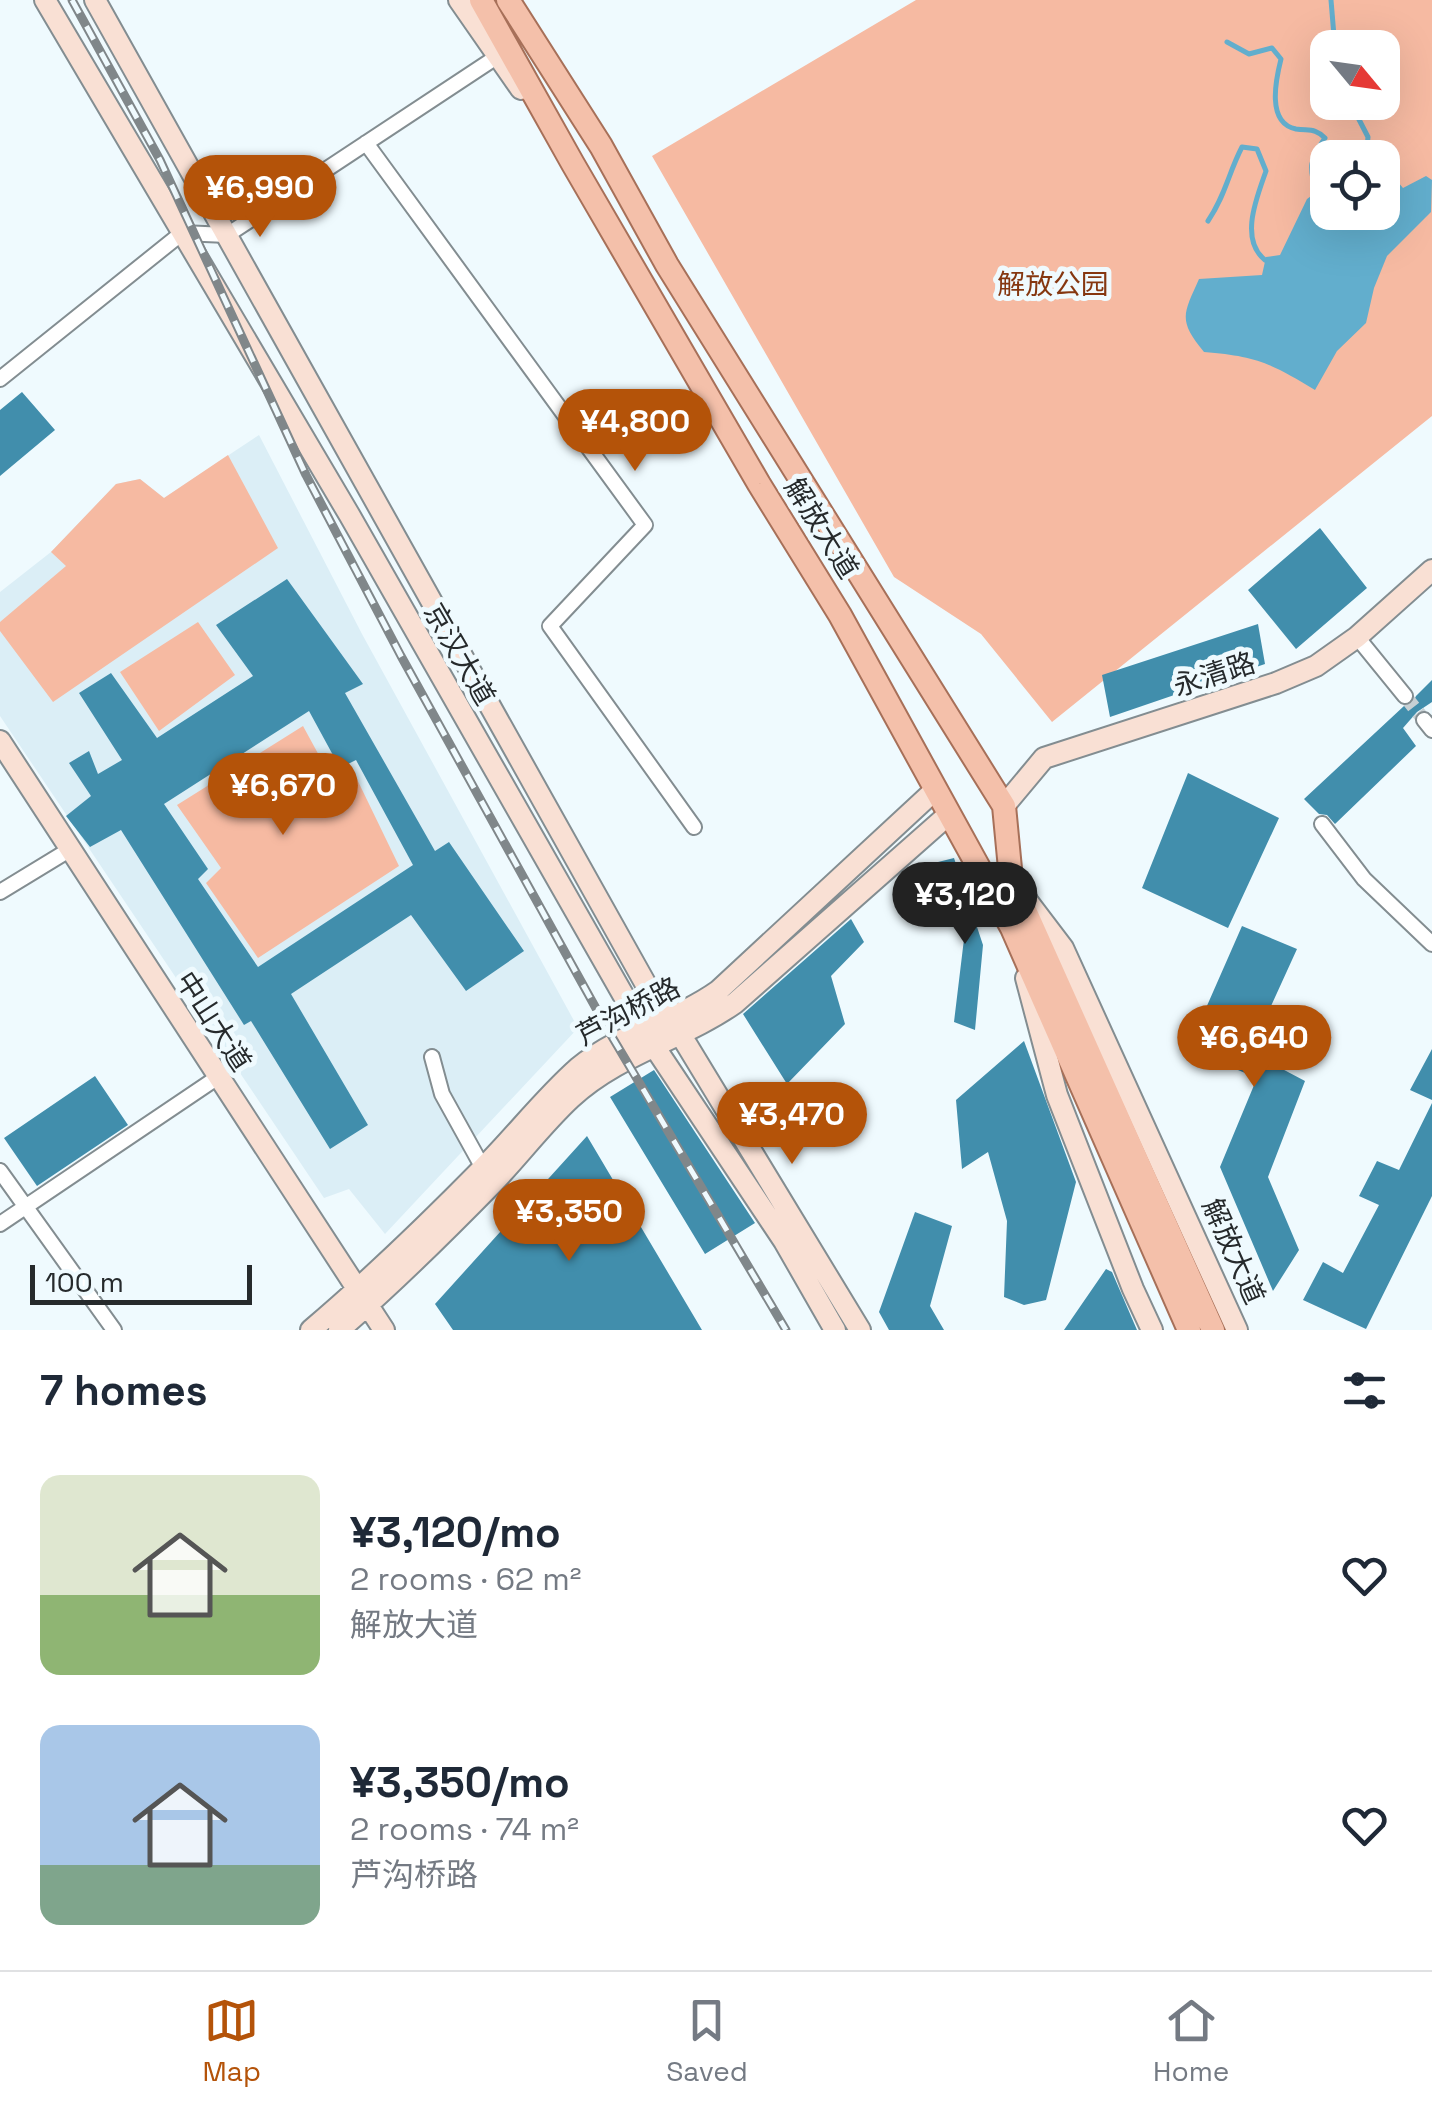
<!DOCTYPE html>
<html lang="en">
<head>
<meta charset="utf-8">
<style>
	:root { --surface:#fff; --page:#f6f6f7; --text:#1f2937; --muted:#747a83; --line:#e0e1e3; --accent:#b45309 }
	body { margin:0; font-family:"Space Grotesk","Noto Sans SC",sans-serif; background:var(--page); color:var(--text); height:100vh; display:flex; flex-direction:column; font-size:38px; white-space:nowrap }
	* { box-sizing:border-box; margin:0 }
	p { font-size:32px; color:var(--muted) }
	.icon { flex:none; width:55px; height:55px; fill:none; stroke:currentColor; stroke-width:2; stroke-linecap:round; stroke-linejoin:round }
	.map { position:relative; height:1330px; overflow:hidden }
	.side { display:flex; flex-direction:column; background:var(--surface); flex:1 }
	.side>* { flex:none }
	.needle { width:65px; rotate:119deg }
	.tools { position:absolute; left:1310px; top:30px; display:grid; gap:20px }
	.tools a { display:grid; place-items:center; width:90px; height:90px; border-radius:20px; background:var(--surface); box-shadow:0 10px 40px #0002; font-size:50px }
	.scale { position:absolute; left:30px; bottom:25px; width:222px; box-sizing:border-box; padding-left:10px; border:5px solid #262a2c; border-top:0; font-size:28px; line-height:35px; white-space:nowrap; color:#262a2c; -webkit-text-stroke:8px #effafe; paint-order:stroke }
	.price { position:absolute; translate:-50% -85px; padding:0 22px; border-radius:35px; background:var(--accent); color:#fff; font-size:32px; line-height:65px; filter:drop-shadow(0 2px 5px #0008) }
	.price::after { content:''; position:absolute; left:50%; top:60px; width:30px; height:22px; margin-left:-15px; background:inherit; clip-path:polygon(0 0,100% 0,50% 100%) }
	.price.current { background:#222; color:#fff }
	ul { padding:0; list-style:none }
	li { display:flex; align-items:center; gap:30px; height:250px; padding:0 40px }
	li span { display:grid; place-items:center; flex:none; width:280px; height:200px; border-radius:20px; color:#555 }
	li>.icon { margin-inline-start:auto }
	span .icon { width:120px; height:120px; fill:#fffc; stroke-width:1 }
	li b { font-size:42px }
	h2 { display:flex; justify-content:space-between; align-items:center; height:120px; padding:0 40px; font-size:42px }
	.menu { display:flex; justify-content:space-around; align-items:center; height:140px; border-top:2px solid var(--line); background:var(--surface); font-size:28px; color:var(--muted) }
	.menu a { display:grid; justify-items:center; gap:5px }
	.menu .current { color:var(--accent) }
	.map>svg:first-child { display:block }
	.built { fill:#dbeef6 }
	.green { fill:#f6baa2; fill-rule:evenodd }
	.water { fill:#62aecd }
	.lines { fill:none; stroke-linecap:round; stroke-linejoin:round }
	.stream { stroke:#62aecd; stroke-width:5 }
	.building { fill:#418eac; fill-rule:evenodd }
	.street-tunnel { stroke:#c7d0d4; stroke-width:14; stroke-dasharray:14 7; stroke-linecap:butt }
	.street-casing { stroke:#838d91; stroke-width:18 }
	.secondary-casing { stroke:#838d91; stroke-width:24 }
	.primary-casing { stroke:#a77059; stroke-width:26 }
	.street { stroke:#fff; stroke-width:14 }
	.secondary { stroke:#f9e0d4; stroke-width:20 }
	.primary { stroke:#f4c0aa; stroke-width:22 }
	.rail-casing { stroke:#80878a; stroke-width:9 }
	.rail { stroke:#effafe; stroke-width:5; stroke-dasharray:15; stroke-linecap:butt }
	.labels { text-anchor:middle; stroke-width:10; stroke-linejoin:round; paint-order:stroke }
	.park-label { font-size:28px; fill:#853710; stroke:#effafe }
	.street-label { font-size:28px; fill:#262a2c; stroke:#effafe }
</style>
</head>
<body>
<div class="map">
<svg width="1432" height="1330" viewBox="0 0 1432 1330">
	<rect width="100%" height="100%" fill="#effafe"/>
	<!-- built -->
	<path class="built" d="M259 435 362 634 578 1028 385 1234 349 1189 324 1198 0 716V592L51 552 116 484 140 479 164 498Z"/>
	<!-- green -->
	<path class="green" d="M916 0H1432V416L1052 722 981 634 894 577 652 156ZM1328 48H1382V102H1328ZM1328 158H1382V212H1328Z
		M228 455 278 548 53 702 0 631V622L66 566 51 552 116 484 140 479 164 498Z
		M198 622 235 675 159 731 120 672Z
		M303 726 333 781 354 773 399 866 258 958 206 883 221 868 177 805Z"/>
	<!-- water -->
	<path class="water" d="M1383 164 1403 188 1426 176 1432 180 1431 212 1387 256 1374 288 1366 323 1337 351 1315 390C1271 363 1255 356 1204 352 1178 320 1183 315 1199 279L1262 275 1266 257 1280 255 1307 199 1322 188 1327 190 1328 212H1382Z"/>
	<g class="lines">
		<!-- stream -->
		<path class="stream" d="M1331 0 1335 48
			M1227 42 1249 54 1272 48 1281 59C1276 79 1266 123 1296 129 1310 131 1315 128 1325 138 1309 161 1309 166 1316 193
			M1350 102 1368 137 1366 158
			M1208 221C1226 194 1228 174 1242 147L1257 149 1266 171C1257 197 1239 239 1265 260"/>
	</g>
	<!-- building -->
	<path class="building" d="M22 392 55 430 0 476V410Z
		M1320 528 1367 588 1296 649 1248 590Z
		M287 579 363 684 345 693 435 851 449 842 524 951 466 991 411 915 291 994 368 1125 330 1149 251 1021 244 1025 121 830 90 847 66 816 91 796 69 763 89 751 98 774 122 760 79 693 111 673 157 738 253 676 216 625ZM309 711 340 768 356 760 413 865 258 967 198 879 208 869 164 804Z
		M1258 624 1265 664 1110 717 1102 675Z
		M1432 680V702L1417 712 1403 728 1416 746 1335 824 1327 815 1319 814 1304 799 1404 706 1412 704 1416 696Z
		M1188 773 1279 818 1228 928 1142 888Z
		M954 858 983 945 975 1030 954 1022 964 939 938 862Z
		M851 919 864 942 831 976 845 1024 787 1084 743 1014Z
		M1242 926 1297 949 1250 1052 1305 1081 1268 1177 1299 1250 1273 1291 1220 1167 1257 1078 1188 1049Z
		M1024 1041 1076 1182 1046 1300 1024 1305 1004 1297 1007 1221 988 1152 962 1169 956 1100Z
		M1432 1049V1100L1410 1090Z
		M654 1070 755 1223 705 1254 610 1097Z
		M95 1076 128 1125 37 1186 4 1138Z
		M1432 1103V1196L1366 1329 1303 1300 1323 1262 1343 1273 1379 1205 1359 1196 1377 1161 1399 1170Z
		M587 1136 702 1330H453L435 1304Z
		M915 1212 952 1226 930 1306 944 1330H889L879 1312Z
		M1106 1269 1112 1272 1137 1330H1064Z"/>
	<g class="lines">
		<!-- street-tunnel -->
		<path class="street-tunnel" d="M1405 696 1424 720"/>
		<!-- street casing -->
		<g class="street-casing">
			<path id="street" d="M366 143 645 525 550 626 694 827
				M0 379 182 233 227 235 498 56
				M1357 637 1405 696
				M1424 720 1432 730
				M1322 824 1364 879 1432 944
				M0 892 69 850
				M432 1057 442 1094 483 1168
				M0 1171 114 1330
				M0 1224 218 1077"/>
		</g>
		<!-- secondary casing -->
		<g class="secondary-casing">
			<path id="secondary" d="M45 0 350 516 642 1028 784 1241 835 1330
				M95 0 649 990 679 1032 860 1330
				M459 0 521 89
				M0 741 384 1330
				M1004 806 1044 758 1276 683 1316 666 1357 637 1432 570
				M1025 898 1063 948 1237 1330
				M1026 978 1057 1095 1133 1289 1152 1330
				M311 1330C371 1279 428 1224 483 1168 515 1136 544 1098 578 1068 620 1033 674 1022 718 991L935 790
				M339 1330C393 1284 444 1233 493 1183 520 1155 543 1124 571 1098 618 1054 684 1039 735 1003L948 815"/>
		</g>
		<!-- primary casing -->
		<g class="primary-casing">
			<path id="primary" d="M481 0 573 164 759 484 840 615 1012 928 1189 1330
				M508 0 601 146 667 265 1004 806 1011 879 1213 1330"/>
		</g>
		<!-- street -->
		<use href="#street" class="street"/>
		<!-- secondary -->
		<use href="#secondary" class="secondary"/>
		<!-- primary -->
		<use href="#primary" class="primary"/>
		<!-- rail casing -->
		<g class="rail-casing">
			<path id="rail" d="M72 0 160 160 306 475 401 656 608 1030 786 1330"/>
		</g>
		<!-- rail -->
		<use href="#rail" class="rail"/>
	</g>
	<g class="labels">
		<!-- park labels -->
		<g class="park-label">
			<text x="1053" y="294">解放公园</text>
		</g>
		<!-- street labels -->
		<g class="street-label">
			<text transform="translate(822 528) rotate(58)" y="10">解放大道</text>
			<text transform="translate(460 654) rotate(60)" y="10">京汉大道</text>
			<text transform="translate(1214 674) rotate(-18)" y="10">永清路</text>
			<text transform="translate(628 1011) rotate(-28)" y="10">芦沟桥路</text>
			<text transform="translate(214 1021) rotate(57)" y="10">中山大道</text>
			<text transform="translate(1234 1251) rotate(66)" y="10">解放大道</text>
		</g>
	</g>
</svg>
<div class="tools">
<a><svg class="needle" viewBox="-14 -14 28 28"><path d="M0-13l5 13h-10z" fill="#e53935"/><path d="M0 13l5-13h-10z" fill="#747a83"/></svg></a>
<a><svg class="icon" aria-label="locate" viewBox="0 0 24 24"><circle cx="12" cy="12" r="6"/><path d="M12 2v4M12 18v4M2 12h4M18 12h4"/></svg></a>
</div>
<div class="scale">100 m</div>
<b class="price" style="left:260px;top:240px">¥6,990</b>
<b class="price" style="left:635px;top:474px">¥4,800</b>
<b class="price" style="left:283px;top:838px">¥6,670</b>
<b class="price current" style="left:965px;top:947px">¥3,120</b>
<b class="price" style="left:1254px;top:1090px">¥6,640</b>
<b class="price" style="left:792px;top:1167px">¥3,470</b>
<b class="price" style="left:569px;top:1264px">¥3,350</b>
</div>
<section class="side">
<h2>7 homes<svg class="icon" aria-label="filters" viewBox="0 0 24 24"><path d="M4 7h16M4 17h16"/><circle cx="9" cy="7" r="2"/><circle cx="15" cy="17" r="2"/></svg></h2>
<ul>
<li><span style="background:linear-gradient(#dfe7d0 60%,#8fb573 0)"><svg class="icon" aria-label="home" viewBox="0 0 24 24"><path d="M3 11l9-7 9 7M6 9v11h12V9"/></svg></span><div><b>¥3,120/mo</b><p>2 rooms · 62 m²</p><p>解放大道</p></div><svg class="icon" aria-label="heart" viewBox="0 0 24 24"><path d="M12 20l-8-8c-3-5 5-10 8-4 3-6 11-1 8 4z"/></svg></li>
<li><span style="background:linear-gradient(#a9c7e8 70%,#7fa58c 0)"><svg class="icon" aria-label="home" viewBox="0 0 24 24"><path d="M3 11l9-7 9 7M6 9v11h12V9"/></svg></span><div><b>¥3,350/mo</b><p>2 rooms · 74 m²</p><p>芦沟桥路</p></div><svg class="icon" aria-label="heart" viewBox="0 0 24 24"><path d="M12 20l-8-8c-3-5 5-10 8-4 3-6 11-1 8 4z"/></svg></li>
</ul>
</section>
<nav class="menu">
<a class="current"><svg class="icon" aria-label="map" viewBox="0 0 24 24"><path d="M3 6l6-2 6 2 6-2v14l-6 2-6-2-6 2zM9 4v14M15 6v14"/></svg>Map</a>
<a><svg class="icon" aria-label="saved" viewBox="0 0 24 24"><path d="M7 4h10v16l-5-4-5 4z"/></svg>Saved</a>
<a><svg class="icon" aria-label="home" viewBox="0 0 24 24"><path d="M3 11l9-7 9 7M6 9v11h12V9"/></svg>Home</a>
</nav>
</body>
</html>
